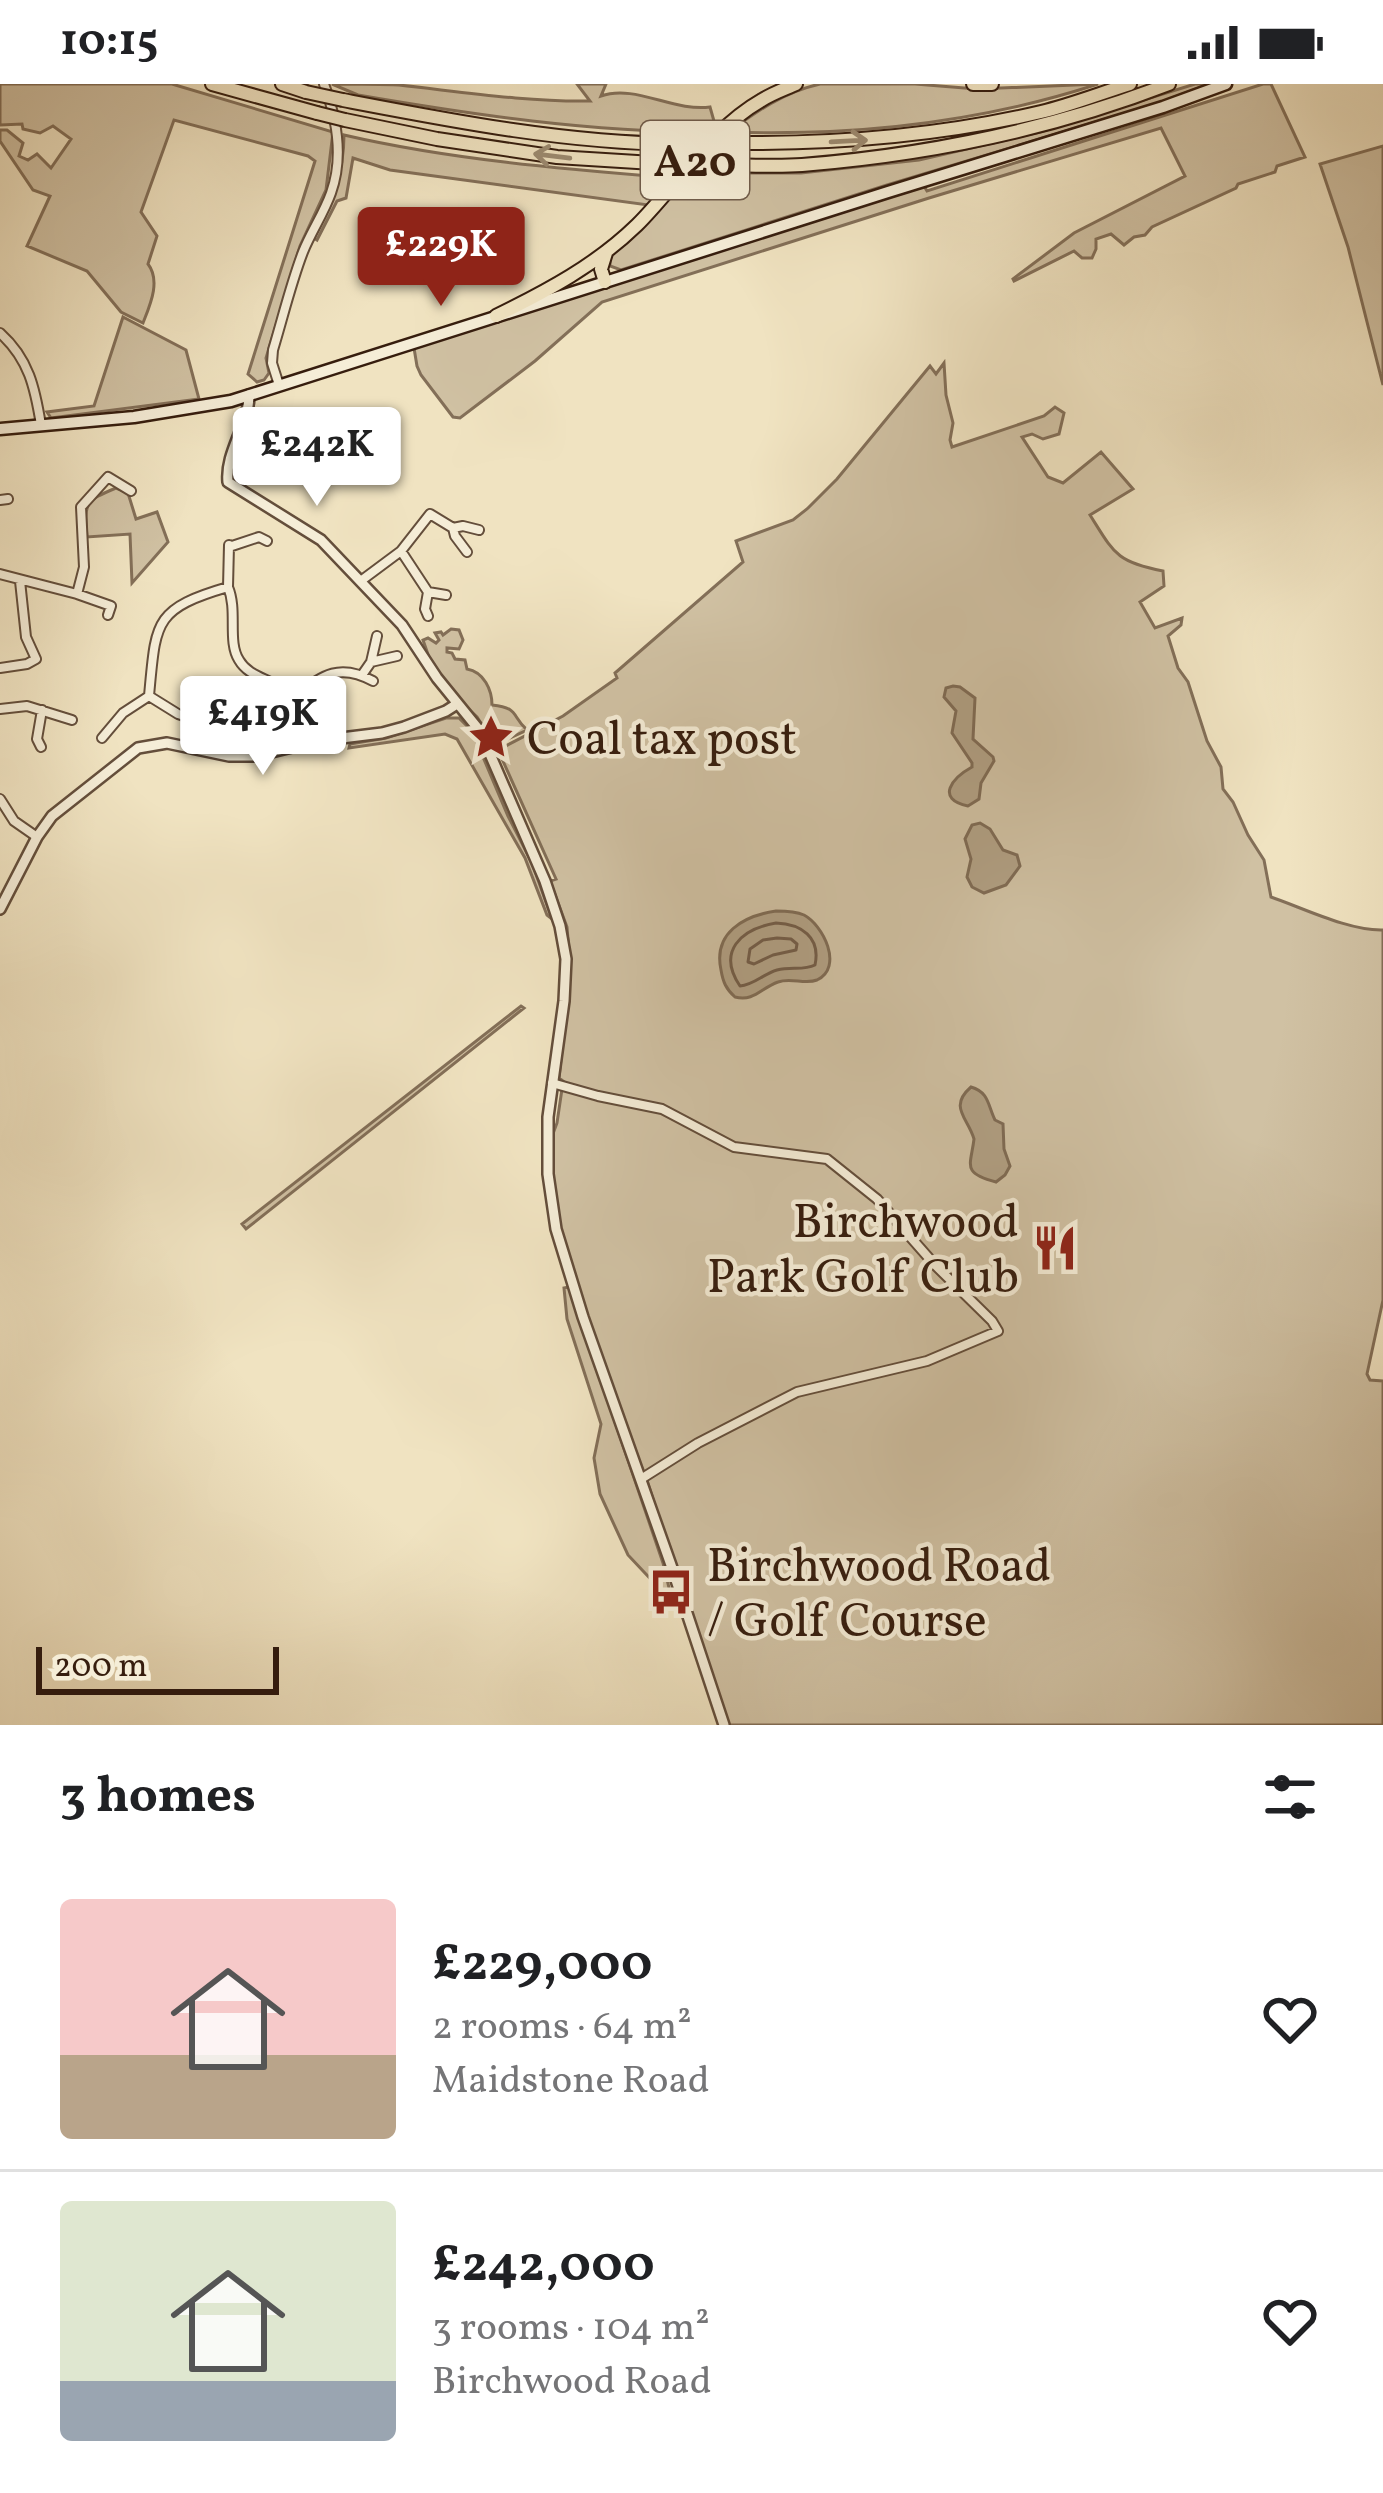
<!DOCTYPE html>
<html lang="en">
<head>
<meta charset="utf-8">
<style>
	:root { --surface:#fff; --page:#f2f2f2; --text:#202124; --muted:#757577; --line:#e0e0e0; --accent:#8f2418 }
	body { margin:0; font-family:Vollkorn,serif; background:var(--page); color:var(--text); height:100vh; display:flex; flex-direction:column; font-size:45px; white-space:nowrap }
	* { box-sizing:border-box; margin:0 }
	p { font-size:39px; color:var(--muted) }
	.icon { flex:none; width:66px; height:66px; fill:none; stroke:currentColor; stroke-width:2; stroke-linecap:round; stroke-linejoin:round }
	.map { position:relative; height:1641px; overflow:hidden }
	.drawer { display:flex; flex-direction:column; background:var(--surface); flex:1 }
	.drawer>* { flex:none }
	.scale { position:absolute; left:36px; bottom:30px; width:243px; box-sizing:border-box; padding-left:12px; border:6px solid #361d0e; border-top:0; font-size:33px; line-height:42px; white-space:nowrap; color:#361d0e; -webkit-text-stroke:9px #f5edd7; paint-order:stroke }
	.price { position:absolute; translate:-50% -102px; padding:0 27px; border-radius:12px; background:#fff; color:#222; font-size:39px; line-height:78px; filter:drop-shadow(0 3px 6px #0008) }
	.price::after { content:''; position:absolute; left:50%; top:72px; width:36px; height:27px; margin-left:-18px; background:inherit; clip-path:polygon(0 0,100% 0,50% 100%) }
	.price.current { background:var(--accent); color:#fff }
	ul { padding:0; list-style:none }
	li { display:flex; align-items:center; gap:36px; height:300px; padding:0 60px }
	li+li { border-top:3px solid var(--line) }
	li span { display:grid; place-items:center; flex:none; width:336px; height:240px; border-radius:12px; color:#555 }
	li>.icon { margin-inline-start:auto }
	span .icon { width:144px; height:144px; fill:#fffc; stroke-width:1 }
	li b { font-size:51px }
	h2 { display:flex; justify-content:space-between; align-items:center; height:144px; padding:0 60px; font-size:51px }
	.status { display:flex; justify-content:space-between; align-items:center; height:84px; padding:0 60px; background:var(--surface); direction:ltr }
	.status svg { height:33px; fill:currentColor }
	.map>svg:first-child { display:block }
	.green { fill:#d0c1a3; stroke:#836f58; stroke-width:3 }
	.water { fill:#b1a084; stroke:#806c55; stroke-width:3 }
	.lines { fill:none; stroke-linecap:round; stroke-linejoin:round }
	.shore { stroke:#745e49; stroke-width:3 }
	.minor-casing { stroke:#644e3b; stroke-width:12 }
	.tertiary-casing { stroke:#644e3b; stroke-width:14 }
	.secondary-casing { stroke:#361d0e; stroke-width:15 }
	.trunk-casing { stroke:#361d0e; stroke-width:16 }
	.minor { stroke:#f5edd7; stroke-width:8 }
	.tertiary { stroke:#f5edd7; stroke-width:9 }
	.secondary { stroke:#f5edd7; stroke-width:10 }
	.trunk { stroke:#f0e3c1; stroke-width:12 }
	.trunk-bridge-casing { stroke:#361d0e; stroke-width:16; stroke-linecap:butt }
	.trunk-bridge { stroke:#f0e3c1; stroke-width:12 }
	.oneway { stroke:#9c8a70 }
	.labels { text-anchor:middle; stroke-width:9; stroke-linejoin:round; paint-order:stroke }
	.shield { fill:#f5edd7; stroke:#6f5b4a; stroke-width:3 }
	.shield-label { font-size:45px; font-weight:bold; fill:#361d0e }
	.poi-label { font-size:48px; fill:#361d0e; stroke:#f5edd7; text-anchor:start }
</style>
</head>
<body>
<div class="status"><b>10:15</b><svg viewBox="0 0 49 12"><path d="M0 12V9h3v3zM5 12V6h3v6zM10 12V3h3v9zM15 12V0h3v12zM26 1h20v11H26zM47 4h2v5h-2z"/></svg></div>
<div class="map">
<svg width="1383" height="1641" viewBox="0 0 1383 1641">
	<rect width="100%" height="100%" fill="#f0e3c1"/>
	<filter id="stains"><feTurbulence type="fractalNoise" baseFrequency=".00167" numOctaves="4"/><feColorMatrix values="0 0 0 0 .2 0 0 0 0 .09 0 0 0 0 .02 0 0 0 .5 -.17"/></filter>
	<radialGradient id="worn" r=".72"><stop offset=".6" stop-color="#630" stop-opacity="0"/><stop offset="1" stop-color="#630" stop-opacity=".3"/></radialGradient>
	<!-- green -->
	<path class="green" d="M0 0H172L333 48 326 106 300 162 266 274 269 289 264 296 257 298 248 290 249 287 315 77 308 72 174 36 141 128 157 152 148 180C161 197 150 221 143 239L121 228 87 187 27 162 50 112 33 106 0 57V46H7L23 59 19 72 28 76 37 70 51 84 71 55 53 42 40 49 23 45 22 40 0 41Z
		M332 0C354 0 377 0 399 1 463 8 526 18 590 17L577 0H606L601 12C635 0 674 28 710 23L714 37 708 48C589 48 475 31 358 11Z
		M820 0H915L977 5 1098 0C979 39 853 52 729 48 757 27 784 8 820 0Z
		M1195 0H1209L1162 18 887 101 621 186 610 182V172L686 94H711L714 89H801L919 76 1040 48Z
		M1263 0H1271L1305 73 1277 82 1275 88 1238 100 1236 104 1152 143 1145 151 1134 153 1124 161 1111 150 1096 155V165L1092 174H1082L1074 167 1014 197 1013 195 1074 149 1185 92 1161 44 929 114 602 218 535 277 460 334 453 333 421 291 417 282 414 264 924 102 927 107Z
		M344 51C452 76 564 85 674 94L648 121 390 86 353 74 346 114 337 117 317 156 314 154C331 120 344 90 344 51Z
		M1383 62V301L1348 163 1320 80Z
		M123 233 186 266 199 315 51 334 47 328 94 322Z
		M944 279 946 311 953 339 950 356 952 363 1044 332 1055 323 1064 329 1059 350 1043 355 1032 350 1022 353 1048 393 1063 399 1101 368 1133 405 1090 431C1114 469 1116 478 1163 487L1164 502 1140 518 1155 544 1182 534 1181 541 1168 552 1178 584 1188 598 1207 657 1221 683 1223 705 1233 718 1248 751 1264 776 1271 813C1303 824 1349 847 1383 846V1216L1367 1290 1370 1296 1383 1297V1641H724L647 1396 605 1298 565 1179 547 1066 557 1039 562 1005 572 1004 559 994 569 898V867L567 843 550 797 556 795 498 666 563 632 617 594 615 589 743 478 736 457 793 436 807 425 837 395 930 282 936 290Z
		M116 404 128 409 136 435 157 428 168 458 132 499 130 450 87 453C84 418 85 417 116 404Z
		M451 545 459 546 463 556 459 565 447 564V568L452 569 455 575 465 576 467 585C484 588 492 606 492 621 520 624 511 632 527 646L495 661 477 633 459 616 431 579 423 556 428 554 436 559 439 556 435 549 441 548 443 551Z
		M446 634H459L472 647 508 732 532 779 552 835 547 831 525 774 457 655 445 650 349 664 350 660 386 654Z
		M521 922 524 924 246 1145 242 1140Z
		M569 1203 663 1479 671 1512 660 1505 628 1471 600 1410 594 1374 601 1340 567 1235 564 1204Z"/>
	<!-- water -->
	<path class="water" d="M953 602 960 603 975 614 973 655 993 673 994 677 981 699 979 715 968 722C935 715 952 694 972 683V679L952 649 956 627 944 613 946 604Z
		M980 739 990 745 1003 766 1017 771 1020 782 1006 801 984 809 972 803 967 793 971 775 965 755 972 741Z
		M776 827C785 827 795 827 804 831 823 841 844 883 817 896 805 901 791 893 778 898 761 904 754 918 735 913 726 905 723 898 721 886 713 849 743 832 776 827Z
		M971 1003C989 1008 988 1022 995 1036L1003 1040 1004 1065 1010 1082 1005 1091 996 1098C961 1089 971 1081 974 1055 968 1034 948 1023 971 1003Z"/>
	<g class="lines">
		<!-- shore -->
		<path class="shore" d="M776 839C801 840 821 853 815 881 803 887 791 882 777 886 763 890 754 901 740 902 717 868 740 845 776 839Z
			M777 854 791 855 797 860 796 866 773 871 754 880 748 878 750 865 763 856Z"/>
		<!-- minor casing -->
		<g class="minor-casing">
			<path id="minor" d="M0 249C29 275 35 304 41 341
				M279 301 272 279 273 266C283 233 291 199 303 168 311 148 324 129 331 109 344 73 337 35 324 0
				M0 416 8 415
				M453 444 455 452 467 468
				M229 463 259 453 267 457
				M401 467 428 508 446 511
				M0 490 77 510 111 522 108 531
				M362 496 401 467 430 430 453 444 463 442 479 446
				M228 503 229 461
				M428 508 425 525 428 532
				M77 510 84 483 81 423 108 393 131 407
				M371 578 377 552
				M0 584 27 580 36 575 26 553 20 497
				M362 591 371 578 397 572
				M149 612 178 630 199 637 202 645
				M290 616C320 594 336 577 373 597
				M0 625 27 622 72 636
				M102 654 123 629 149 612C156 538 153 525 228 503 238 527 227 557 239 576 251 597 280 594 290 616 296 630 293 647 298 662
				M41 663 37 655 42 626
				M0 715 14 737 37 753
				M552 999 598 1012 662 1025 734 1063 827 1075 877 1115 935 1181 992 1237 998 1247 927 1277 797 1308 698 1359 641 1395"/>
		</g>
		<!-- tertiary casing -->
		<g class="tertiary-casing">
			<path id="tertiary" d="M249 311C249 341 225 368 228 398L321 456 402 541 437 594 480 647 545 797 560 842 566 875 564 917 548 1033V1090L556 1145 583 1233 671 1481 724 1641
				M0 825 37 753 52 732 138 664 167 659 229 672H255L317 657 382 649 404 643 446 627 457 620"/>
		</g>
		<!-- secondary casing -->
		<g class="secondary-casing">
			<path id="secondary" d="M0 345 134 333 231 317 888 108 1163 23 1226 0"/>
		</g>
		<!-- trunk casing -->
		<g class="trunk-casing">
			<path id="trunk" d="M212 0 317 29
				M282 0 306 8
				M973 0H992
				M343 16C453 37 565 59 678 60
				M345 36 437 55 557 73 669 80
				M732 59C837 60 939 52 1041 28 1071 21 1101 9 1130 0
				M720 81C747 81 775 83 802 81 926 71 1053 45 1169 0
				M605 198 601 185 606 169
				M496 232C547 207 596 181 637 141 678 100 711 45 762 16 773 9 785 5 796 0"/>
		</g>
		<!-- minor -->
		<use href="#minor" class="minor"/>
		<!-- tertiary -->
		<use href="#tertiary" class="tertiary"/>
		<!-- secondary -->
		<use href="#secondary" class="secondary"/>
		<!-- trunk -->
		<use href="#trunk" class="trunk"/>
		<!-- trunk-bridge casing -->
		<g class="trunk-bridge-casing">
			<path id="trunk-bridge" d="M306 8 343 16
				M317 29 345 36
				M678 60 732 59
				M669 80 720 81"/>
		</g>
		<!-- trunk-bridge -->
		<use href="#trunk-bridge" class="trunk-bridge"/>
	</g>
	<!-- one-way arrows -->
	<defs><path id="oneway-shaft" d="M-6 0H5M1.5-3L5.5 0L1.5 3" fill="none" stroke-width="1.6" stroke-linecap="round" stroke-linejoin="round" transform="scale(3)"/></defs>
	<g class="oneway">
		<use href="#oneway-shaft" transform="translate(849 57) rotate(-3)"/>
		<use href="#oneway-shaft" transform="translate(552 72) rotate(-173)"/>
	</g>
	<!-- icons -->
	<defs>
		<g id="sight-bare" transform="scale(3.6)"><path d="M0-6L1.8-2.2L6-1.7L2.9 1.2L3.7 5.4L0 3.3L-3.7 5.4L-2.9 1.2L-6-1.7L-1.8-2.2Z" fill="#8f2418" stroke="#f5edd7" stroke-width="2.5" paint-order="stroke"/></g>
		<g id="restaurant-bare" transform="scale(3.6)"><path d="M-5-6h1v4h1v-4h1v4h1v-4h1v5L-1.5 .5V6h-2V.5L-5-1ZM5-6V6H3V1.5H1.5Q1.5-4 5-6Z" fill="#8f2418" stroke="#f5edd7" stroke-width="2.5" paint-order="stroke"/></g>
		<g id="bus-bare" transform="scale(3.6)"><path d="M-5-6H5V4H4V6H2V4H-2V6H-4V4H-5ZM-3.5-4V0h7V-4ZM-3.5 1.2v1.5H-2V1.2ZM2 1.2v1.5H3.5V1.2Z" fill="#8f2418" stroke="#f5edd7" stroke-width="2.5" paint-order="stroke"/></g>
	</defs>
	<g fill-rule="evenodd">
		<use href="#sight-bare" x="491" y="653"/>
		<use href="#restaurant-bare" x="1055" y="1164"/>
		<use href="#bus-bare" x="671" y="1508"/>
	</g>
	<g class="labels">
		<!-- shield labels -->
		<rect class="shield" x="641" y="37" width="108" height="78" rx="9"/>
		<g class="shield-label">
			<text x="695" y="92">A20</text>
		</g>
		<!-- poi labels -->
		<g class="poi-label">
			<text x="527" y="670">Coal tax post</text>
			<text x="1019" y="1153" text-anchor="end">Birchwood<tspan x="1019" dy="55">Park Golf Club</tspan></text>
			<text x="707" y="1497">Birchwood Road<tspan x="707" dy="55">/ Golf Course</tspan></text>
		</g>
	</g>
	<rect width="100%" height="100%" filter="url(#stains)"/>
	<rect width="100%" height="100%" fill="url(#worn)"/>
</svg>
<div class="scale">200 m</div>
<b class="price current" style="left:441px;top:225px">£229K</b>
<b class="price" style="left:317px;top:425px">£242K</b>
<b class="price" style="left:263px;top:694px">£419K</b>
</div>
<section class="drawer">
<h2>3 homes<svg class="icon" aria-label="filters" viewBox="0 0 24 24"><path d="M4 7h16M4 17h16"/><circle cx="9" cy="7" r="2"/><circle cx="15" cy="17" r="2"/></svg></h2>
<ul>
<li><span style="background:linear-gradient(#f6c9c9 65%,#b9a48a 0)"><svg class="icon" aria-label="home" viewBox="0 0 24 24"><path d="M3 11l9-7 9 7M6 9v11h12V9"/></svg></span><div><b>£229,000</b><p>2 rooms · 64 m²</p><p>Maidstone Road</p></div><svg class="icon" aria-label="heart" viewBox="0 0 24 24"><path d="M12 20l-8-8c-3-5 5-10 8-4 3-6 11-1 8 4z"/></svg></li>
<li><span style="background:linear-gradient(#dfe7d0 75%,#9aa5b1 0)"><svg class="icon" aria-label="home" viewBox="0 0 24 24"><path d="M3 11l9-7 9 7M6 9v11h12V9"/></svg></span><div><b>£242,000</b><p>3 rooms · 104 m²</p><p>Birchwood Road</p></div><svg class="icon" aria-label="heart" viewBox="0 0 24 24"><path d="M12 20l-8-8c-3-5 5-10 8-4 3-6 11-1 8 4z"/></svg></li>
</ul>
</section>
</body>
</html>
